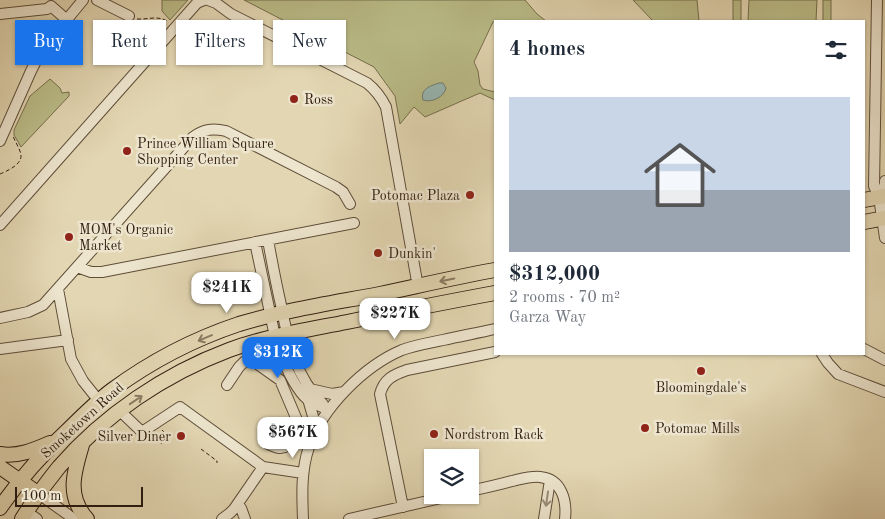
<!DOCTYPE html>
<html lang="en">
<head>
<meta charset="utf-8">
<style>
	:root { --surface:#fff; --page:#f2f2f3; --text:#1f2937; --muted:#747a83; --accent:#1a73e8 }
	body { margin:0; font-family:"Old Standard TT",serif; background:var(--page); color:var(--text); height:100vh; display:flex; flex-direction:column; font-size:19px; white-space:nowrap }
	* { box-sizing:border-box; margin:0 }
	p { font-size:16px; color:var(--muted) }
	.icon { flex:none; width:28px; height:28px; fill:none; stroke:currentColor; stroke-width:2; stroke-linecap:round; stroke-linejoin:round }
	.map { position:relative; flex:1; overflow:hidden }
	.side { position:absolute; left:494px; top:20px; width:371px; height:335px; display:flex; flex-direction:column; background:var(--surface); border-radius:0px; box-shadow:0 1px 4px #0004 }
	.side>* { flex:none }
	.guide { position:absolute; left:15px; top:20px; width:404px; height:45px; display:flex; gap:10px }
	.buttons { position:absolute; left:424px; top:449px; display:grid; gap:10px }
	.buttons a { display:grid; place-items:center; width:55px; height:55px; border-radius:0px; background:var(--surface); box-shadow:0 1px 4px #0004; font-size:25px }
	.scale { position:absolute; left:15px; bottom:12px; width:128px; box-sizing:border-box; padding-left:5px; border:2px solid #321f10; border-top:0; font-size:14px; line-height:18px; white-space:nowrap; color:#321f10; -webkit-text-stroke:4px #ede5ce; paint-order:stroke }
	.price { position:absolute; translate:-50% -42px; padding:0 11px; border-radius:10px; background:#fff; color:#222; font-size:16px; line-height:32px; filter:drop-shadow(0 1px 2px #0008) }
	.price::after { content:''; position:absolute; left:50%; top:30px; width:15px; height:11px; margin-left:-8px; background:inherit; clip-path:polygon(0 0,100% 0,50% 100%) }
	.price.on { background:var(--accent); color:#fff }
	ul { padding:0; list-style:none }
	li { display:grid; align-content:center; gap:10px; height:265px; padding:0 15px }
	li span { display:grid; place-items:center; height:155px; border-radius:0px; color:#555 }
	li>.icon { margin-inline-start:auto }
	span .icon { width:90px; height:90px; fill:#fffc; stroke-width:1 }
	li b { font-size:21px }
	h2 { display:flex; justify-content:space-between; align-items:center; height:60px; padding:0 15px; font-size:21px }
	.pill { padding:0 18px; border-radius:0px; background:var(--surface); box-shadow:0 1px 4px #0004; font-size:18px; line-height:45px }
	.pill.on { background:var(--accent); color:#fff }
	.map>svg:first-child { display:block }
	.green { fill:#babc88; stroke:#766e4c }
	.water { fill:#97b8b4; stroke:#6f7b72 }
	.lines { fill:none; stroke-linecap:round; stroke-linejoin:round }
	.minor-casing { stroke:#5e4d39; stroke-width:12 }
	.major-casing { stroke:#321f10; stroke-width:16 }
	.path { stroke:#321f10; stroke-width:1; stroke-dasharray:4 2.5; stroke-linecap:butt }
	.minor { stroke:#ede5ce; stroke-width:10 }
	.major { stroke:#e3d7b3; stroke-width:14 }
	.oneway { stroke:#8a7b62 }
	.oneway2 { stroke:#998c78 }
	.poi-dot { fill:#8f2418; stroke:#ede5ce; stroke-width:2 }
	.labels { text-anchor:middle; stroke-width:5; stroke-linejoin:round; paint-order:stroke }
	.poi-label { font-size:14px; fill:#321f10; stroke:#ede5ce; text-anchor:start }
	.street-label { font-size:14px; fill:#321f10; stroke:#ede5ce }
</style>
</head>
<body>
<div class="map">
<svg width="885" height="519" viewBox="0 0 885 519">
	<rect width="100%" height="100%" fill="#e3d7b3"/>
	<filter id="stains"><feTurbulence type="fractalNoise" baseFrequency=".004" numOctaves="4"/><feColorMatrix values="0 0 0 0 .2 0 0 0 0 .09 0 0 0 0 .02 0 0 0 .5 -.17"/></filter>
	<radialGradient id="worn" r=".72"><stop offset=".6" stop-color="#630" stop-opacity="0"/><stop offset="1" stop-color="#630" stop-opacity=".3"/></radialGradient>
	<!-- green -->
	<path class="green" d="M162 0H188L170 20 162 11Z
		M244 0H525L537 14 546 21 493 22 474 62 478 71 480 85 483 89 495 92V100L480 93 425 117 414 107 400 124 395 96 374 67Z
		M633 0H697L699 21H653Z
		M733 0H741V21H733Z
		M749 0H817L816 21H748Z
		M823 0H831V21H823Z
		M50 79 60 88 62 93 69 92V96L21 147 14 135V130L30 96Z"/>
	<!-- water -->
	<path class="water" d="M439 83H443L446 88C444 97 432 103 423 100 420 89 430 86 439 83Z"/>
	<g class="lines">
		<!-- minor casing -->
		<g class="minor-casing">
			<path id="minor" d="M97 0 129 16
				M208 0 216 3 231 14 367 83C376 90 381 97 386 107L418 287
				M877 0 874 186 879 197 885 238
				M51 6 67 20
				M0 14 47 9 51 6
				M0 141 31 71 41 51 83 0
				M879 197 885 184V181
				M0 225 197 3 204 0
				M268 240C272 262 276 283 281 305 288 341 295 377 323 404
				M255 242 277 346C283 361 294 388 307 399 313 404 322 407 329 410
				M77 267 91 272H102L354 223
				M58 289 71 359 83 381 99 401
				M0 318 28 312 43 305 193 137C204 129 213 128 226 131L336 187 343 192 350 204
				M0 349 68 340
				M864 349 885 360
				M822 354 828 363 838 374 885 392
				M227 385 239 367 244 362 250 361 256 363 280 380 297 420C298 430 292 449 279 448 276 448 271 445 268 444
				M310 389 332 394 344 392
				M308 399 314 420V432
				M120 411 142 432 180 407 263 467 303 473
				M470 491C484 488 498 485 512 481 521 479 531 476 540 477 562 479 567 501 565 519
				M39 494 74 519
				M236 506 241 508 245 519
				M403 507 380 394C384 379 393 375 407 370L495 352
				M27 512 37 519
				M222 519 230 513 234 509 263 467
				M303 519C302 495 301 470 309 447 322 408 364 366 402 350 415 345 429 343 443 340 460 336 478 333 495 329
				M349 519 454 495
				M544 519 550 480"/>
		</g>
		<!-- major casing -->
		<g class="major-casing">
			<path id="major" d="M864 200 885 196
				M864 222 885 218
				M82 445C74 472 66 496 87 519
				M0 454C18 457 34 450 50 443
				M0 467 39 494
				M0 508C19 480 42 454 67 431 81 417 96 402 112 390 150 362 194 339 239 324 285 310 333 303 380 294 418 286 456 277 495 270
				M22 519C33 501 46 483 59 467 104 415 165 374 229 350 267 336 307 330 347 322 396 312 446 302 495 293"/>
		</g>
		<!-- path -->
		<path class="path" d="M137 19C147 20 157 15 167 21
			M0 174C7 171 21 165 21 156 21 150 15 142 13 136
			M162 430 164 432V440
			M161 444 167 436
			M201 449 217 461V463"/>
		<!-- minor -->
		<use href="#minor" class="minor"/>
		<!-- major -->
		<use href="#major" class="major"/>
	</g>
	<!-- one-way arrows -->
	<defs><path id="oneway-shaft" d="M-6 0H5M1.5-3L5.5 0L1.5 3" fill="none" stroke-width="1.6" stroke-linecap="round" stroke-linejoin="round" transform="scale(1.25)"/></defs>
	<g class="oneway">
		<use href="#oneway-shaft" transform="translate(447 280) rotate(168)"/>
		<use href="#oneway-shaft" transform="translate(205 338) rotate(157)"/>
		<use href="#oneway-shaft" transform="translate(136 400) rotate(-34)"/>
	</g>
	<use class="oneway2" href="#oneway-shaft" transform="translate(547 499) rotate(98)"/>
	<!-- markers -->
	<g class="poi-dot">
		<circle cx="294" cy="99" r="5"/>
		<circle cx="127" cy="151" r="5"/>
		<circle cx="470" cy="195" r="5"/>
		<circle cx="69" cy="237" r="5"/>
		<circle cx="378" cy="253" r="5"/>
		<circle cx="701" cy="371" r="5"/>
		<circle cx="645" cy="428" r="5"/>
		<circle cx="434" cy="434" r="5"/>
		<circle cx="181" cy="436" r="5"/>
	</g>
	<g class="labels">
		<!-- poi labels -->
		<g class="poi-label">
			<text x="304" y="104">Ross</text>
			<text x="137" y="148">Prince William Square<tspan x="137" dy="16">Shopping Center</tspan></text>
			<text x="460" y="200" text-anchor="end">Potomac Plaza</text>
			<text x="79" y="234">MOM's Organic<tspan x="79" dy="16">Market</tspan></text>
			<text x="388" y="258">Dunkin'</text>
			<text x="701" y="392" text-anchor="middle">Bloomingdale's</text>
			<text x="655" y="433">Potomac Mills</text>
			<text x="444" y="439">Nordstrom Rack</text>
			<text x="171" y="441" text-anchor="end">Silver Diner</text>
		</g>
		<!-- street labels -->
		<g class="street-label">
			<text transform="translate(82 420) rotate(-42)" y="5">Smoketown Road</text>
		</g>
	</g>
	<rect width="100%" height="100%" filter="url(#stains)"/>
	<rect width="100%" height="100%" fill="url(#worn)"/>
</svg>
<div class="buttons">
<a><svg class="icon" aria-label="layers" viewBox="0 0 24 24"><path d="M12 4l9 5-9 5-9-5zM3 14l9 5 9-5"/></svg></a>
</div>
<div class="scale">100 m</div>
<b class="price" style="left:227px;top:314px">$241K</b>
<b class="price" style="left:395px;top:340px">$227K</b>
<b class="price on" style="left:278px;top:379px">$312K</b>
<b class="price" style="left:293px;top:459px">$567K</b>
<div class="guide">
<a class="pill on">Buy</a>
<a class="pill">Rent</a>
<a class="pill">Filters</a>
<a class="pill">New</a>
</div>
<section class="side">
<h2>4 homes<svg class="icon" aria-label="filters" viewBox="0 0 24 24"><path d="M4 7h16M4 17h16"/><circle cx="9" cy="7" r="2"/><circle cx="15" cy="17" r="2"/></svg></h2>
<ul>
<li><span style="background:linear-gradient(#c9d6e8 60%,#9aa5b1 0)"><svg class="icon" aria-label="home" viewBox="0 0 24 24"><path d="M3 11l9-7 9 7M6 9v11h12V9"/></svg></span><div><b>$312,000</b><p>2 rooms · 70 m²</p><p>Garza Way</p></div></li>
</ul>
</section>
</div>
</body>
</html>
